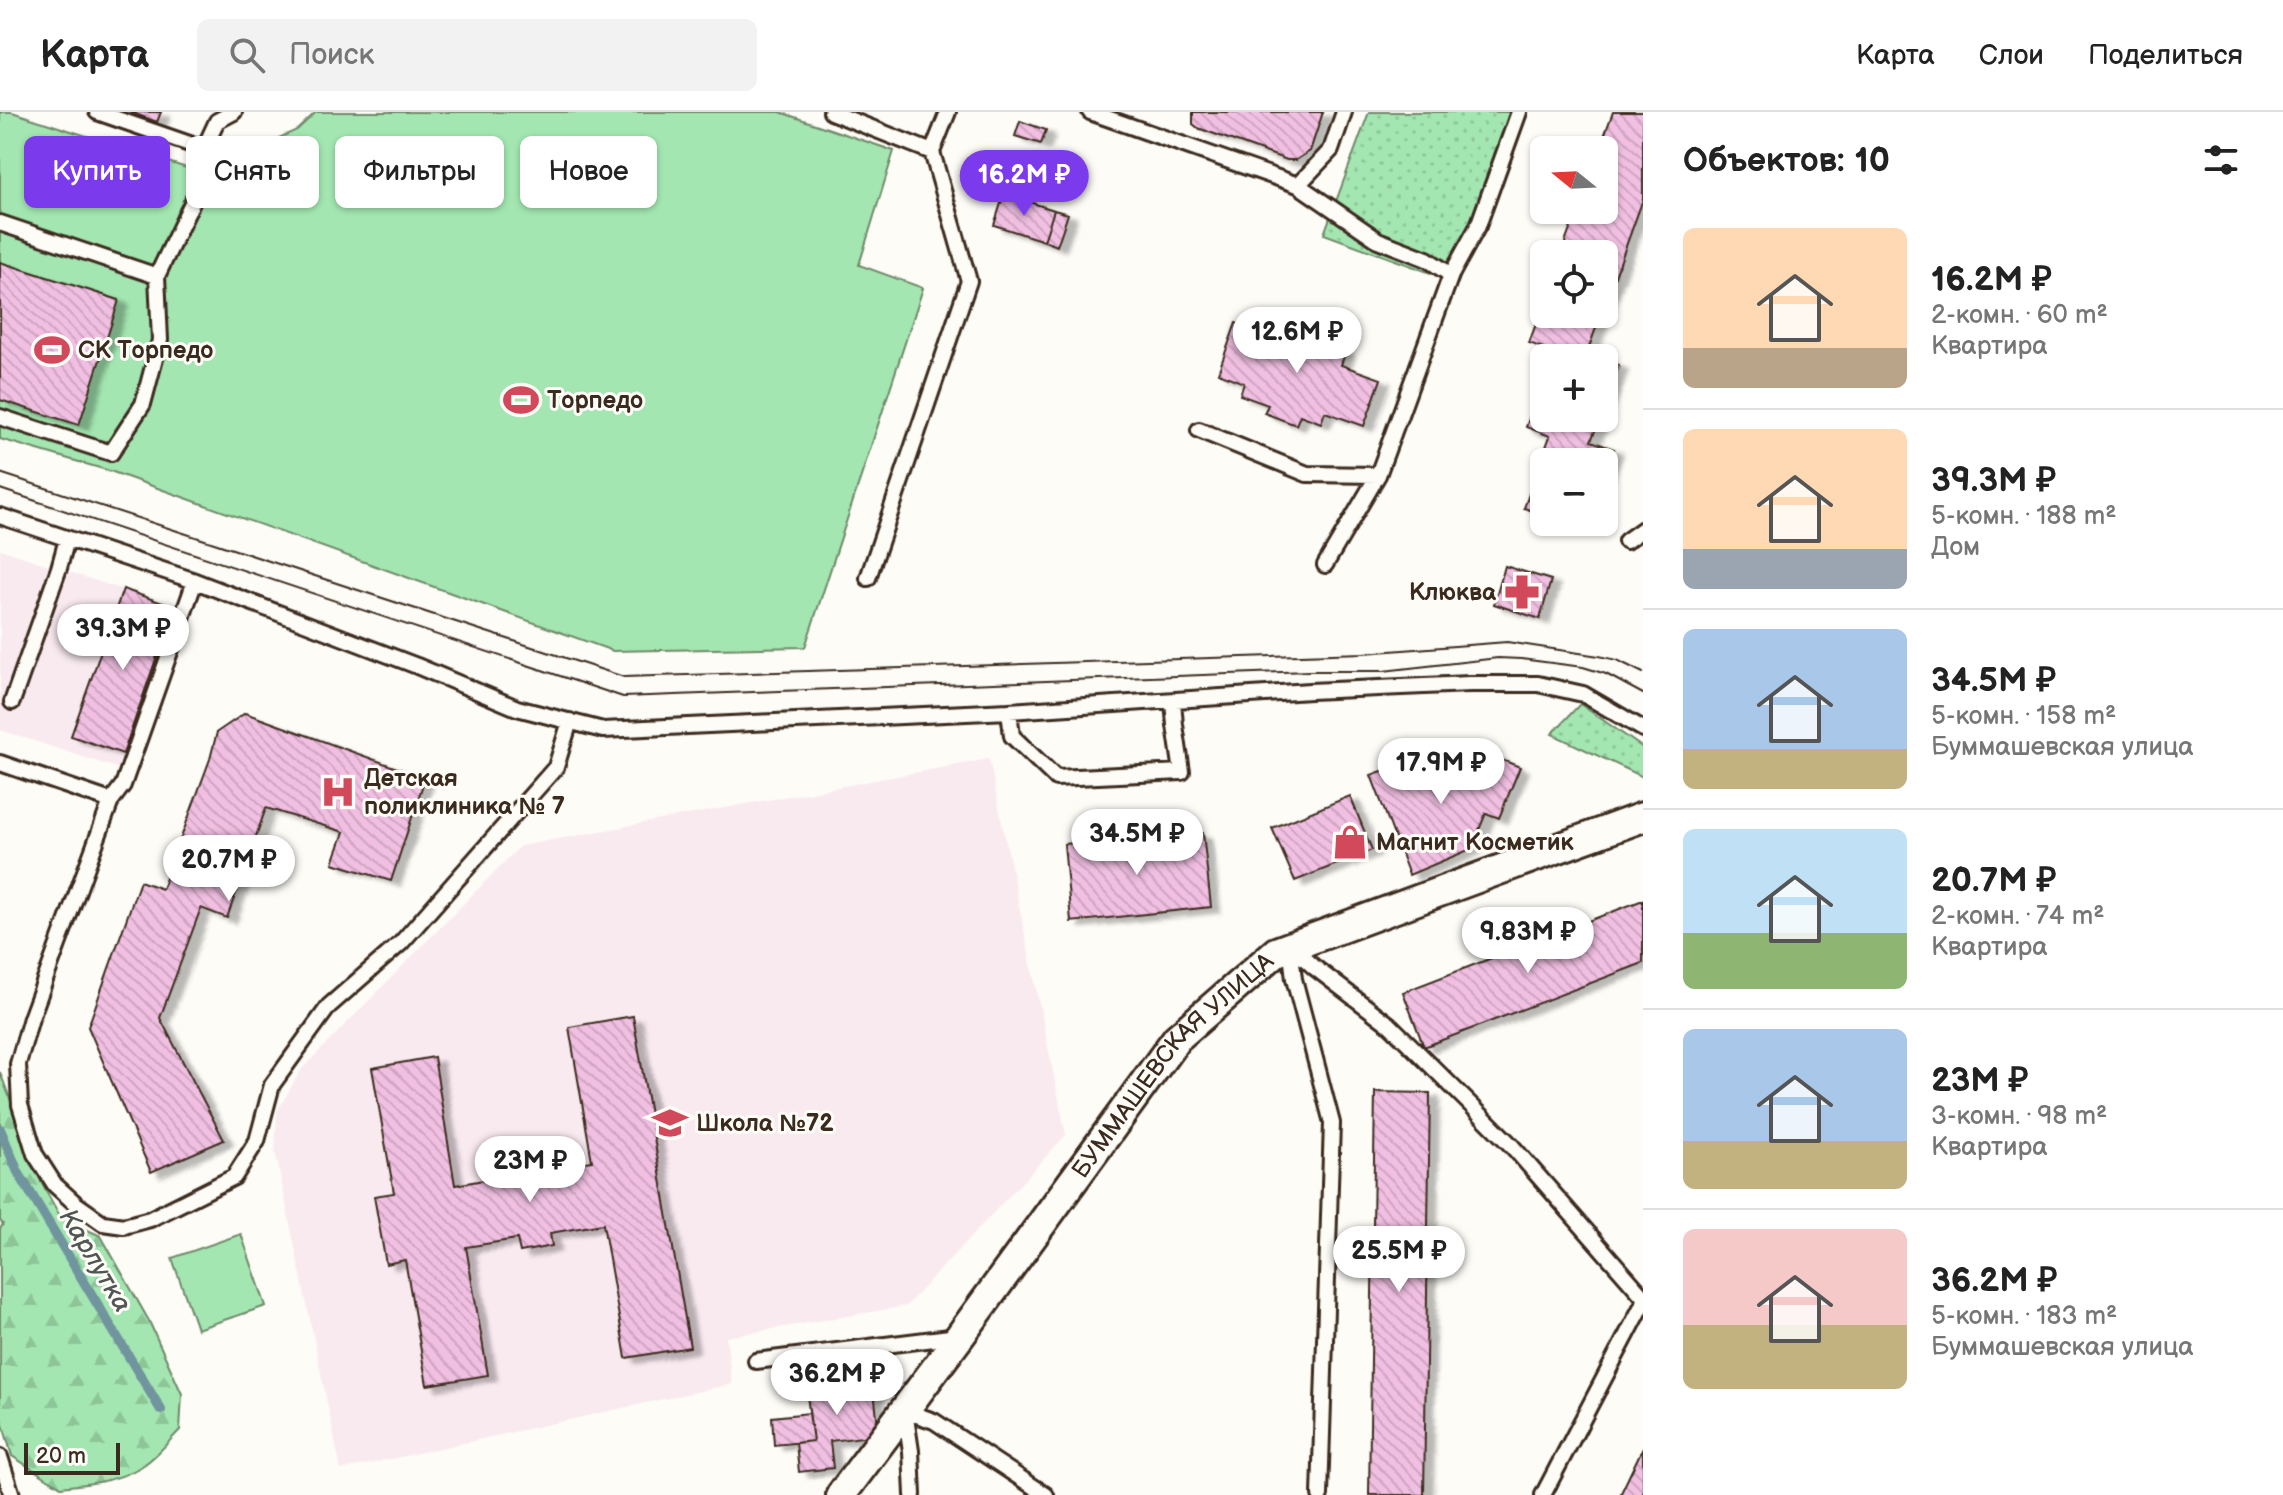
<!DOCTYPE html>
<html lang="ru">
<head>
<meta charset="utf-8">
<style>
	:root { --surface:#fff; --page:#f2f2f2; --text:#222; --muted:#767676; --line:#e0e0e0; --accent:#7c3aed }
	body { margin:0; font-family:"Balsamiq Sans",sans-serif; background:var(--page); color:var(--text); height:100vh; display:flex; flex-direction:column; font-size:30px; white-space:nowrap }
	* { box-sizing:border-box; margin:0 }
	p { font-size:26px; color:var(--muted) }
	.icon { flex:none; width:44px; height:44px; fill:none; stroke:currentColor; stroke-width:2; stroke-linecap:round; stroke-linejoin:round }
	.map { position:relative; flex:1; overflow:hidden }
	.details { display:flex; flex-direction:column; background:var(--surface); width:640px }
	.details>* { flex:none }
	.top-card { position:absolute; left:24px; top:24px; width:760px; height:72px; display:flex; gap:16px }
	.needle { width:52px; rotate:288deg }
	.controls { position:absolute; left:1530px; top:24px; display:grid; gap:16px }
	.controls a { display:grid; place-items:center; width:88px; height:88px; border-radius:12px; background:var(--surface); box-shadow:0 2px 6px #0004; font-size:40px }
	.scale { position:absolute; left:24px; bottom:20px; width:96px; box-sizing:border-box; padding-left:8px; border:4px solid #3b2a1e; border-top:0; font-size:22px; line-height:28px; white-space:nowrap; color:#3b2a1e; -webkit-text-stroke:6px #fdfcf7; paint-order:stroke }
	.price { position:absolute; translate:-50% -68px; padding:0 18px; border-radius:28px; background:#fff; color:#222; font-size:26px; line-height:52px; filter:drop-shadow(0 2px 4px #0008) }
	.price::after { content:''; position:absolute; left:50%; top:48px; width:24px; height:18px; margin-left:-12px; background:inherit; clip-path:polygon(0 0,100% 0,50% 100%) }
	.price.active { background:var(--accent); color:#fff }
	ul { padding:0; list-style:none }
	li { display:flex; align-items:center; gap:24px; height:200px; padding:0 40px }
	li+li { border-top:2px solid var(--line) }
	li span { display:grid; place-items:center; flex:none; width:224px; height:160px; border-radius:12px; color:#555 }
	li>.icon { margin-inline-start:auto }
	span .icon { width:96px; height:96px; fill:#fffc; stroke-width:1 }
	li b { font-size:34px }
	h2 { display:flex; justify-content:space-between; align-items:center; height:96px; padding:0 40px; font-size:34px }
	.chip { padding:0 28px; border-radius:12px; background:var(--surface); box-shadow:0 2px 6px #0004; font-size:28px; line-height:72px }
	.chip.active { background:var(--accent); color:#fff }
	header { display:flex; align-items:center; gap:48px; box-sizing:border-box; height:112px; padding:0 40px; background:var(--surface); border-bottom:2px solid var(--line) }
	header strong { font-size:38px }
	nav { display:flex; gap:44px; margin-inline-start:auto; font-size:28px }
	.search { width:560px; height:72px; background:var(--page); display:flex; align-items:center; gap:20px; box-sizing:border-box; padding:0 28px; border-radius:12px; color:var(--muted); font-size:30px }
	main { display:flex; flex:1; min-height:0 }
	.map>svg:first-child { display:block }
	.built { fill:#f9eaf0 }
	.grass { fill:url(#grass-dots); stroke:#6f8868; stroke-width:2 }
	.forest { fill:url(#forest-firs); stroke:#6f8868; stroke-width:2 }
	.pitch { fill:#a3e6b1; stroke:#6f8868; stroke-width:2 }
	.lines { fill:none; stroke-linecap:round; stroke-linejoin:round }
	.stream { stroke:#70959e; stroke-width:10 }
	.building { fill:url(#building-back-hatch); stroke:#3b2a1e; stroke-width:2; filter:url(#shadow) }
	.lane-casing { stroke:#3b2a1e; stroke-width:20 }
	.street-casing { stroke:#3b2a1e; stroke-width:34 }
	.lane { stroke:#fdfcf7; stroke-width:14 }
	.street { stroke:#fdfcf7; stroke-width:28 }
	.tram { stroke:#3b2a1e; stroke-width:2 }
	.labels { text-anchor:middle; stroke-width:6; stroke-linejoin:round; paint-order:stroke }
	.poi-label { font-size:24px; font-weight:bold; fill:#3b2a1e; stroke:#fdfcf7; text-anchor:start }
	.street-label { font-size:24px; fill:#3b2a1e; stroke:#fdfcf7 }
	.water-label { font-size:26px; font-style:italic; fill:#515654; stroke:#fdfcf7 }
</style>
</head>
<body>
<header>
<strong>Карта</strong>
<div class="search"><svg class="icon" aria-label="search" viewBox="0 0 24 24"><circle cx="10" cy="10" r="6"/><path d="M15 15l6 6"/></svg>Поиск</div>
<nav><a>Карта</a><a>Слои</a><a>Поделиться</a></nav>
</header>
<main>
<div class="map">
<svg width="1643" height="1383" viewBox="0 0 1643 1383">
	<defs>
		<pattern id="grass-dots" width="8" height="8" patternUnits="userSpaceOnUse" patternTransform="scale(2)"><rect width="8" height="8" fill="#a3e6b1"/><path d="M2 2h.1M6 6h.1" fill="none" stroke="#8dc598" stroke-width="1.8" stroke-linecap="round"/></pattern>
		<pattern id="forest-firs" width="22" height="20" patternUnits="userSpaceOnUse" patternTransform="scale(2)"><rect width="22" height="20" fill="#a3e6b1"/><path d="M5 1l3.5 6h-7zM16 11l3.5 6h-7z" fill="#8dc598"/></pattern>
		<pattern id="building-back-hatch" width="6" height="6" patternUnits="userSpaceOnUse" patternTransform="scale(2)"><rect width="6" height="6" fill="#f0bfe1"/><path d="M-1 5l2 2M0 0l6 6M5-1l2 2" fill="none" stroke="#cfa4c1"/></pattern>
		<filter id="shadow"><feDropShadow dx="9" dy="5" stdDeviation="2" flood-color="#0004"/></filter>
	</defs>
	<rect width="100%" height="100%" fill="#fdfcf7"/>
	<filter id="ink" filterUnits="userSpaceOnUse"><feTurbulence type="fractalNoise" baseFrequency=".0125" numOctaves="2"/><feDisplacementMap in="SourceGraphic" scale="16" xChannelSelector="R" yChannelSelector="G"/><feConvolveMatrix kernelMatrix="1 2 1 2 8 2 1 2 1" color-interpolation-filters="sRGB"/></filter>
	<g filter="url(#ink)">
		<!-- built -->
		<path class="built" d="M0 437 181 497 126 659 0 618Z
			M989 647 1066 1023 906 1194 726 1225 732 1272 341 1358 275 1039 277 1000 301 958 520 734Z"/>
		<!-- grass -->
		<path class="grass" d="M1369 0H1521L1458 171 1324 122Z
			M1580 592 1643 636V665L1552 622Z"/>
		<!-- forest -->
		<path class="forest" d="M0 960 41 1070 61 1106 101 1124 149 1209 182 1282 180 1318C167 1331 154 1348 137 1357 114 1370 86 1372 61 1375L12 1344 0 1302V1117L3 1112 0 1109Z"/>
		<!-- pitch -->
		<path class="pitch" d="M0 0H12L221 67 232 47 297 18 316 0H780L894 39 859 153 923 176 805 535 613 539 110 359 0 327Z
			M241 1122 266 1194 197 1217 172 1146Z"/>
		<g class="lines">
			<!-- stream -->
			<path class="stream" d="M0 1017 18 1060 161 1298"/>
		</g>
		<!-- building -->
		<path class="building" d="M130 0H161L157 10Z
			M1193 0H1323L1310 39 1296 48H1287L1198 16 1193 12Z
			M1613 0H1643V87L1604 195V142H1561L1577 98H1604V38H1599Z
			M1020 9 1046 18 1041 32 1015 24Z
			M1004 82 1054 98 1044 129 994 113Z
			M1054 98 1068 102 1057 134 1044 129Z
			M0 150 119 188 79 313 0 288Z
			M1544 190V202H1601L1587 241 1600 246H1552L1554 240 1529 231Z
			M1264 209 1293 220 1295 213 1329 225 1326 232 1346 239 1341 253 1381 267 1364 314 1325 300 1321 311 1300 303 1296 313 1264 301 1268 293 1240 283 1244 271 1218 261 1236 211 1260 220Z
			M1604 247 1619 253 1604 294Z
			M1544 267V306H1600L1591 329 1614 337 1604 363V350H1544V403L1524 396 1550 324 1526 315Z
			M1505 454 1551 468 1540 507 1494 492Z
			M123 477 174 495 123 642 71 624Z
			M245 601 425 666 391 769 333 751 344 720 266 696 227 806 201 796 160 906 224 1028 151 1060 88 915 140 769 162 777 210 647 217 620Z
			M1492 644 1520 655 1499 706 1486 701 1471 737 1409 763 1371 663 1420 645 1424 656 1442 649 1467 657Z
			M1350 684 1372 738 1295 769 1272 716Z
			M1203 721 1211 795 1071 810 1064 732Z
			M1643 788V851L1424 935 1403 880Z
			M633 904 690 1235 626 1246 603 1112 550 1121 552 1134 520 1140 517 1127 466 1135 488 1263 427 1273 405 1148 386 1152 374 1084 394 1081 372 956 434 945 455 1073 592 1049 569 915Z
			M1375 980 1430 981 1424 1383H1369Z
			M872 1261 879 1323 830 1329 833 1356 799 1360 796 1331 813 1329 805 1268Z
			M809 1301 813 1329 774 1333 772 1305Z
			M1643 1335V1383H1620Z"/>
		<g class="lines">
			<!-- lane casing -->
			<g class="lane-casing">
				<path id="lane" d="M97 0 204 37 217 9 234 0
					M831 0 932 40
					M1090 0 1298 73 1378 128 1427 147 1451 163
					M1298 73 1331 38 1344 0
					M0 111 157 164
					M0 305 111 341 143 292 160 228 157 164 200 74 204 37
					M1199 318 1307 362 1378 363 1451 163 1478 114 1519 0
					M0 404 195 469 417 554 517 596 603 618 1009 599 1310 579 1470 572H1538L1583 582 1643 617
					M1626 429 1643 417
					M1325 453 1378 363
					M868 466 969 169 932 40 948 0
					M195 469 123 673 111 689 31 906 18 952 20 993 35 1042 55 1073 76 1092 103 1111 124 1114 150 1107 234 1065 257 1029 272 973 329 894 401 831 556 655 570 609
					M12 590 59 456 67 427
					M1009 599 1012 624 1056 666 1182 660 1175 613 1173 589
					M0 651 111 689
					M1290 833 1294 867 1332 1011 1320 1383
					M1290 833 1314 855 1390 913 1479 1001 1512 1034 1643 1184
					M756 1249 958 1224
					M0 1345 12 1383
					M913 1383 911 1339 905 1299 934 1309 1046 1383
					M1543 1383 1643 1192"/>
			</g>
			<!-- street casing -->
			<g class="street-casing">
				<g id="street">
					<path id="s1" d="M841 1383 960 1224 1177 926 1276 840 1643 705"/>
				</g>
			</g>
			<!-- lane -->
			<use href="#lane" class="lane"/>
			<!-- street -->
			<use href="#street" class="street"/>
			<!-- tram -->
			<path class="tram" d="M0 361 624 565 1364 541 1507 530 1599 544 1617 548 1643 561
				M0 377 623 585 1310 559H1383L1498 546 1521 547 1583 555 1606 562 1643 582"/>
		</g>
	</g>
	<!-- icons -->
	<defs>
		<g id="stadium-bare" transform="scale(2.76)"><path d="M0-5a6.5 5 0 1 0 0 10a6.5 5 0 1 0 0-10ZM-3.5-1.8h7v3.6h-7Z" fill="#d1495b" stroke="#fdfcf7" stroke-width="2.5" paint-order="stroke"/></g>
		<g id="pharmacy-bare" transform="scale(2.76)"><path d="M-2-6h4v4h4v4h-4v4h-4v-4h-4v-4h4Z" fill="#d1495b" stroke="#fdfcf7" stroke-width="2.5" paint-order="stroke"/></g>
		<g id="hospital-bare" transform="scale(2.76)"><path d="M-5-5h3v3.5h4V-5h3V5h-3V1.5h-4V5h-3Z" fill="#d1495b" stroke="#fdfcf7" stroke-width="2.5" paint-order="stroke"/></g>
		<g id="shop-bare" transform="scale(2.76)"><path d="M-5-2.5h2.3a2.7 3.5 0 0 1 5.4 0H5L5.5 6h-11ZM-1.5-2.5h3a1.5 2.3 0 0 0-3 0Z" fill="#d1495b" stroke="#fdfcf7" stroke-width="2.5" paint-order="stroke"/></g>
		<g id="school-bare" transform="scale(2.76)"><path d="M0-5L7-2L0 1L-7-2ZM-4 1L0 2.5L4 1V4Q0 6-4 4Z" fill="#d1495b" stroke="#fdfcf7" stroke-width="2.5" paint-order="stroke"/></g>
	</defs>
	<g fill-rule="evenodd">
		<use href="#stadium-bare" x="52" y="238"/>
		<use href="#stadium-bare" x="521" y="288"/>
		<use href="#pharmacy-bare" x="1522" y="480"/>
		<use href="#hospital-bare" x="338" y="680"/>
		<use href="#shop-bare" x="1350" y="730"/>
		<use href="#school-bare" x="670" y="1011"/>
	</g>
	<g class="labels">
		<!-- poi labels -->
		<g class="poi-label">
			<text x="78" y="246">СК Торпедо</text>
			<text x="547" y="296">Торпедо</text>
			<text x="1496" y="488" text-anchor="end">Клюква</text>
			<text x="364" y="674">Детская<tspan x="364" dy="28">поликлиника № 7</tspan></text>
			<text x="1376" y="738">Магнит Косметик</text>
			<text x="696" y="1019">Школа №72</text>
		</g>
		<!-- street labels -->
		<g class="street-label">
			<text dy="8" stroke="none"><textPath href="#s1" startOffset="544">БУММАШЕВСКАЯ УЛИЦА</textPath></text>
		</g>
		<!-- water labels -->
		<g class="water-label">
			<text transform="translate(96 1148) rotate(59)" y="9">Карлутка</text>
		</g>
	</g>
</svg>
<div class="controls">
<a><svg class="needle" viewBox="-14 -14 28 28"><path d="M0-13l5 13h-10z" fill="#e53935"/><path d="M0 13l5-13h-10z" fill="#767676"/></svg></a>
<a><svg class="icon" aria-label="locate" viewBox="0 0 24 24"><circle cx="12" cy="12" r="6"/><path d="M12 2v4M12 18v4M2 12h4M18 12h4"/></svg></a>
<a>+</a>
<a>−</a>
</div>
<div class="scale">20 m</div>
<b class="price active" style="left:1024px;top:106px">16.2M ₽</b>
<b class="price" style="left:1297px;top:263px">12.6M ₽</b>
<b class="price" style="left:123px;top:560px">39.3M ₽</b>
<b class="price" style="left:1441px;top:694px">17.9M ₽</b>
<b class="price" style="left:1137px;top:765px">34.5M ₽</b>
<b class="price" style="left:229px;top:791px">20.7M ₽</b>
<b class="price" style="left:1528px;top:863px">9.83M ₽</b>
<b class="price" style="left:530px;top:1092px">23M ₽</b>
<b class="price" style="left:1399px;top:1182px">25.5M ₽</b>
<b class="price" style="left:837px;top:1305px">36.2M ₽</b>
<div class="top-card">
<a class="chip active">Купить</a>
<a class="chip">Снять</a>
<a class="chip">Фильтры</a>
<a class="chip">Новое</a>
</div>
</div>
<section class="details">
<h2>Объектов: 10<svg class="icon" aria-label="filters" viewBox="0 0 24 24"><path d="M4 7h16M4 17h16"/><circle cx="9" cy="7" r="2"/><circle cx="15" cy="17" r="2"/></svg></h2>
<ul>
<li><span style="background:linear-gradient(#ffd9b3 75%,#b9a48a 0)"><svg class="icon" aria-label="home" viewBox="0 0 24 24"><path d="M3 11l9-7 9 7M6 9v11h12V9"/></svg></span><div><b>16.2M ₽</b><p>2-комн. · 60 m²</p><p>Квартира</p></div></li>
<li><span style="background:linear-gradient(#ffd9b3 75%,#9aa5b1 0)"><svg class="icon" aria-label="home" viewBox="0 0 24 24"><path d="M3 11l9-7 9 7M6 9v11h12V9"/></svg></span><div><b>39.3M ₽</b><p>5-комн. · 188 m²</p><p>Дом</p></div></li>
<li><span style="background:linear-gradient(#a9c7e8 75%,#c2b280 0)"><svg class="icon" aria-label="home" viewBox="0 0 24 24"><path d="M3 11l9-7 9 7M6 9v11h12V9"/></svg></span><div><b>34.5M ₽</b><p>5-комн. · 158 m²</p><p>Буммашевская улица</p></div></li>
<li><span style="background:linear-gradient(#bfe0f5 65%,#8fb573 0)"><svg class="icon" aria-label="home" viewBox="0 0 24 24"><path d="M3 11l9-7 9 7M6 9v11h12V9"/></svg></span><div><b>20.7M ₽</b><p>2-комн. · 74 m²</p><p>Квартира</p></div></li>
<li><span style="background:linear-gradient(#a9c7e8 70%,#c2b280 0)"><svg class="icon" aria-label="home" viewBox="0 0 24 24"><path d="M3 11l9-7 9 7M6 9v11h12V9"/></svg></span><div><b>23M ₽</b><p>3-комн. · 98 m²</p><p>Квартира</p></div></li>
<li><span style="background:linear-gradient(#f6c9c9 60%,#c2b280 0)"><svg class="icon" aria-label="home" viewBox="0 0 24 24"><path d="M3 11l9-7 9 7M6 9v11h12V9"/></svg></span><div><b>36.2M ₽</b><p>5-комн. · 183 m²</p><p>Буммашевская улица</p></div></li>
</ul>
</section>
</main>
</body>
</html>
